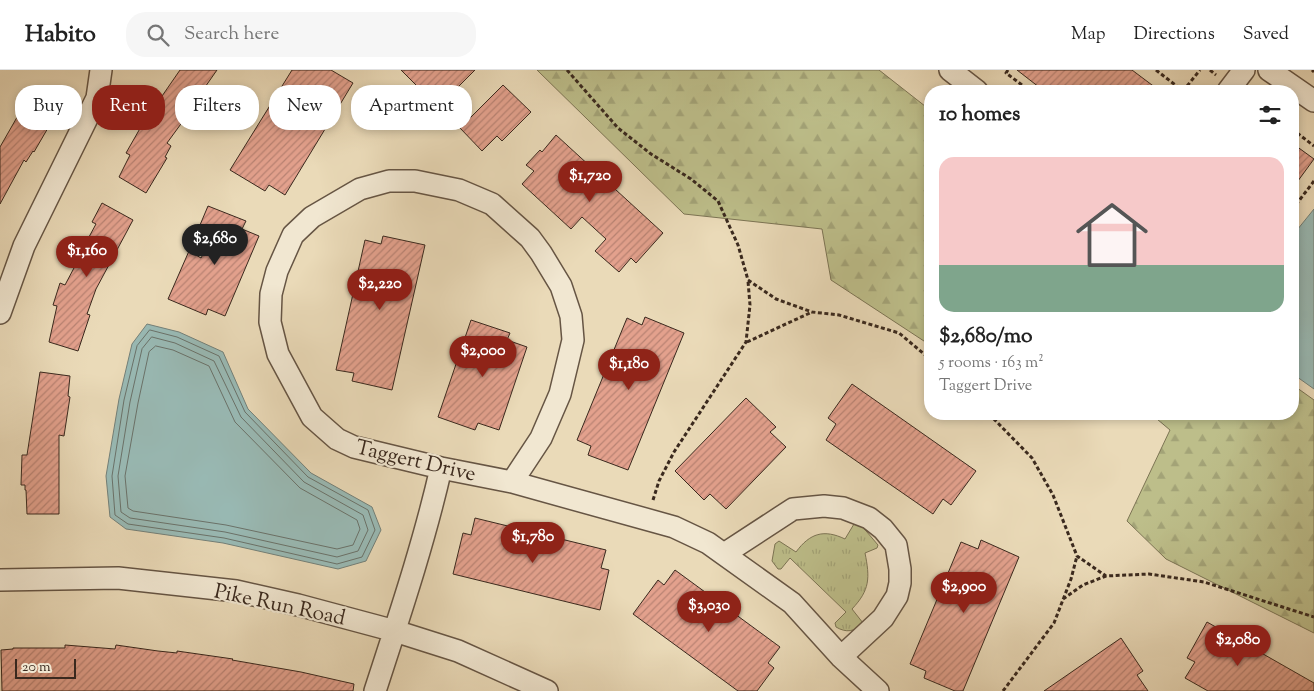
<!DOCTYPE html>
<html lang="en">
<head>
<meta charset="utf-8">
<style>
	:root { --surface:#fff; --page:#f6f6f6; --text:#222; --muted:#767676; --line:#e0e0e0; --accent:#8f2418 }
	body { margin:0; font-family:"Sorts Mill Goudy",serif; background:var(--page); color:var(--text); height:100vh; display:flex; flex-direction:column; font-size:19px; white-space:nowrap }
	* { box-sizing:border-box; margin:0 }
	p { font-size:16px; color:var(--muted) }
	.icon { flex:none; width:28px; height:28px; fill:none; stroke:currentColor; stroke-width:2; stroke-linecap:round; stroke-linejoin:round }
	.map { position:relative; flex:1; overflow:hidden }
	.drawer { position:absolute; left:924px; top:15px; width:375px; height:335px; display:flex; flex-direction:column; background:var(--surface); border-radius:20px; box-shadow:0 2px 8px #0003 }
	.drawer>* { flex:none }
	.guide { position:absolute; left:15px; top:15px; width:475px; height:45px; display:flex; gap:10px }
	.scale { position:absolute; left:15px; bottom:12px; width:61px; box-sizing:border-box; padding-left:5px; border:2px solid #3a291e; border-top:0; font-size:14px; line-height:18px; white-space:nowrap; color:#3a291e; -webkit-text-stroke:4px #f1e7d1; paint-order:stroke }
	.price { position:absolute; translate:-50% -42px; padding:0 11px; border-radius:18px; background:var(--accent); color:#fff; font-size:16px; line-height:32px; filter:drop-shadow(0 1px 2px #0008) }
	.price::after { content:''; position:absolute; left:50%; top:30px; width:15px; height:11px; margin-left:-8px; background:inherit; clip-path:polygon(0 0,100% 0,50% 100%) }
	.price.active { background:#222; color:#fff }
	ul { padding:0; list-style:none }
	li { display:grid; align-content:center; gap:10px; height:265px; padding:0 15px }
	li+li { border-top:1px solid var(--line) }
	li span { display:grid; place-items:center; height:155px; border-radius:15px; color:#555 }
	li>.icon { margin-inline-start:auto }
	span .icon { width:90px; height:90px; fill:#fffc; stroke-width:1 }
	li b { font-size:21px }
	h2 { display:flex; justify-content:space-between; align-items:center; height:60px; padding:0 15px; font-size:21px }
	.chip { padding:0 18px; border-radius:20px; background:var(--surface); box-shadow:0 2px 8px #0003; font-size:18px; line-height:45px }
	.chip.active { background:var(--accent); color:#fff }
	header { display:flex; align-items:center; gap:30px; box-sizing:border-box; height:70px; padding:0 25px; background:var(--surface); border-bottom:1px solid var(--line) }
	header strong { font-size:24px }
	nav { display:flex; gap:28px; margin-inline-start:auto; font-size:18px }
	.search { width:350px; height:45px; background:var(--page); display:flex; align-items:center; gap:12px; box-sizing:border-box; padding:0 18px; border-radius:20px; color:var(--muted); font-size:19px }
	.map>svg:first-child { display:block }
	.grass { fill:url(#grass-tufts); stroke:#7c7454 }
	.forest { fill:url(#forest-firs); stroke:#7c7454 }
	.water { fill:#99bab5; stroke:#738079 }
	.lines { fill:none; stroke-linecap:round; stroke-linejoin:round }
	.shore { stroke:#6a726a; stroke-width:1 }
	.building { fill:url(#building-hatch); stroke:#3a291e }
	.minor-casing { stroke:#654; stroke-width:24 }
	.path { stroke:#3a291e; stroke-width:3; stroke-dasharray:4 2.5; stroke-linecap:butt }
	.minor { stroke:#f1e7d1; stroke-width:21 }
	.labels { text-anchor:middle; stroke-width:4.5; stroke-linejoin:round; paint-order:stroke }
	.street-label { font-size:21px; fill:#3a291e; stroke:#f1e7d1 }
</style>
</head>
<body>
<header>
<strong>Habito</strong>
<div class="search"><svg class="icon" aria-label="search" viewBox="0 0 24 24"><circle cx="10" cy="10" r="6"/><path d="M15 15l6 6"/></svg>Search here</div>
<nav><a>Map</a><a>Directions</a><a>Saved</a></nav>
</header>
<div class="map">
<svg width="1314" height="621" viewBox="0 0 1314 621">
	<defs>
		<pattern id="grass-tufts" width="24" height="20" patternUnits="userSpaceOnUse" patternTransform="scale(1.25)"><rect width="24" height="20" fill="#bdbe8a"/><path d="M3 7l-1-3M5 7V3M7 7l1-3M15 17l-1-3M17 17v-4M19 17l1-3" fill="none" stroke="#a3a377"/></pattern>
		<pattern id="forest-firs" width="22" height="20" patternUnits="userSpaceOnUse" patternTransform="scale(1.25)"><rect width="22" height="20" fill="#bdbe8a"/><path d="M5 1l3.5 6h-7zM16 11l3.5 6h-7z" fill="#a3a377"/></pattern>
		<pattern id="building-hatch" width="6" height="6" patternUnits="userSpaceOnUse" patternTransform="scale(1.25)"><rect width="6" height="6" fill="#e3a18d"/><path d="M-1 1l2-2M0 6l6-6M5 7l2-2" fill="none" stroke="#b98373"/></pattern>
	</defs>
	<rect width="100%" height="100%" fill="#eadab8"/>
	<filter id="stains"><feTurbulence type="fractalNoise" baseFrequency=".004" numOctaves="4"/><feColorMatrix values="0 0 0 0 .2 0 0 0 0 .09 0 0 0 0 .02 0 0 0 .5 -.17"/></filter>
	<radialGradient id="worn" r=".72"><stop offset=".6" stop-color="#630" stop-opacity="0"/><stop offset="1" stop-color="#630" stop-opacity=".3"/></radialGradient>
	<!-- grass -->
	<path class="grass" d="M854 454 861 455 878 475 877 478 865 483C870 508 870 520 852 539L863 553C855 562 846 563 836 557L835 553 846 542 790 488 781 499H778L772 491 775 474 779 471 796 482C810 463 824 459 845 469Z"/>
	<!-- forest -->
	<path class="forest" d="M537 0H879L930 40V275L831 210 822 159 684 144Z
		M1293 315 1314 330V563L1166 489 1127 451 1170 360 1151 344H1292Z"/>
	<!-- water -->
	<path class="water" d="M1314 139V319L1293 304V165Z
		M147 254 179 262 223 282 248 339 311 403 372 437 381 460 366 491 338 499 223 473 126 459 110 447 106 406 119 329 132 274Z"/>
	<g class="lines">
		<!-- shore -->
		<path class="shore" d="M150 260 177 267 219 286 245 342 308 407 368 440 375 460 362 487 337 494 224 468 128 454 115 445 112 406 124 330 137 276Z
			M152 267 175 273 214 291 241 347 304 412 363 445 368 460 358 481 337 487 225 462 130 448 121 442 118 406 130 332 142 279Z
			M156 276 173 280 209 296 235 352 300 418 357 450 360 459 353 475 337 479 226 455 133 441 128 438 125 406 138 333 149 282Z"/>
	</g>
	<!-- building -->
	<path class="building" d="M180 0H217L203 20 205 21 167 73 171 76 165 87 167 88 146 123 119 107 130 85 126 83 142 55Z
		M292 0H331L353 13 285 125 269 115 265 121 230 100Z
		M401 0H475L438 37Z
		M1017 0H1132L1160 21H1044Z
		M503 15 531 42 502 71 497 66 482 81 460 58Z
		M24 35 52 51 34 82 33 81 26 92 24 90 0 134V77Z
		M556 65 663 163 636 193 631 188 619 202 595 181 606 169 582 147 571 159 522 114 534 101 526 95 540 80 542 82Z
		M1292 73 1314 89 1292 119Z
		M102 133 133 150 96 219 87 244 90 245 78 281 49 272 57 236 53 235 60 213 65 215 84 179 83 178 96 154 92 152Z
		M208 136 246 151 242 159 259 166 225 246 208 239 206 245 168 229 189 181 201 188 215 163 200 155Z
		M383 166 425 175 392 320 352 311 354 303 336 300 365 170 381 174Z
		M645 247 684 263 628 400 588 385 591 376 577 370 627 248 642 255Z
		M471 250 510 263 507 270 527 277 499 360 478 353 475 360 438 347Z
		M40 302 70 306 68 326 70 327 64 366 59 365V444H27L26 420H25V415H21L22 385H27Z
		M852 314 976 401 951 435 943 429 933 444 826 370 836 354 828 348Z
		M746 328 776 357 770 362 786 377 726 439 710 424 704 430 675 401Z
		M475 448 606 480 601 498 609 500 600 540 453 504 463 463 471 465Z
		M981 470 1019 487 963 621H955L924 608 926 601 910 594 961 472 978 479Z
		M675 500 780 577 768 593 774 598 757 621H738L633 544 658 510 664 515Z
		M1207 552 1314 613V621H1208L1185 608 1195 592 1187 588Z
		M1121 568 1143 601 1137 605 1148 621H1044Z
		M65 575 115 579 116 575 158 581 177 583V581L233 589 232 590 301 602 354 614 353 621H2L1 580 13 579V578H65Z"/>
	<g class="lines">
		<!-- minor casing -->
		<g class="minor-casing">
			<path id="minor" d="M950 0 977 21
				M1269 0 1314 31
				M1228 21 1244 0
				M0 243 24 176 97 28 101 0
				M512 412 541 368 560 324 573 270 571 246 561 216 541 183 530 168 492 134 459 120 415 111H389L360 119 312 147 293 165 277 201 271 224 270 252 278 284 312 347 337 369 354 377 441 398 512 412 674 457 708 473 792 533 841 587 878 621
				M724 484 793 439 824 436 843 438 869 448 883 459 896 475 900 499V513L897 526 883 548 841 587
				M0 510 118 508 236 521 298 535 395 561 458 581 547 621
				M375 621C399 547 424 473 441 398"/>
		</g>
		<!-- path -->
		<path class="path" d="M567 0 618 58 651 84 691 109 718 131 738 175 748 210 776 229 812 242 839 245 899 263 930 289
			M1008 0 1006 3 1030 21
			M1156 0 1183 21
			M1210 0 1216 5
			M1312 0 1314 2
			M1183 21 1200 0
			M1292 59 1314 76
			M1292 140 1314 111
			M747 272 812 242
			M989 344 1032 388 1053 425 1077 486 1106 506 1149 504 1204 512 1314 547
			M653 430 659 411 674 382 746 272 750 235 748 211
			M1063 529 1083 515 1106 506
			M1003 621 1054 553 1071 509 1077 486"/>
		<!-- minor -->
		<use href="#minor" class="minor"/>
	</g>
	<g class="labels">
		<!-- street labels -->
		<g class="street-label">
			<text transform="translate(416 390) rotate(13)" y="7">Taggert Drive</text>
			<text transform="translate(280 534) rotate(12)" y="7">Pike Run Road</text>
		</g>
	</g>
	<rect width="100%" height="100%" filter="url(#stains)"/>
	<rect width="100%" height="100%" fill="url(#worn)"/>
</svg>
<div class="scale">20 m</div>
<b class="price" style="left:590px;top:133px">$1,720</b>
<b class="price active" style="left:215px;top:196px">$2,680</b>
<b class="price" style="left:87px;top:208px">$1,160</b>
<b class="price" style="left:380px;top:241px">$2,220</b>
<b class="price" style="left:483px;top:308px">$2,000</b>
<b class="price" style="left:629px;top:321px">$1,180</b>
<b class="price" style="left:533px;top:494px">$1,780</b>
<b class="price" style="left:964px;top:544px">$2,900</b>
<b class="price" style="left:709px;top:563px">$3,030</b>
<b class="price" style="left:1238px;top:597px">$2,080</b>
<div class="guide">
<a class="chip">Buy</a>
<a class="chip active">Rent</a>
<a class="chip">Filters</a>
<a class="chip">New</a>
<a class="chip">Apartment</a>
</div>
<section class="drawer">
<h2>10 homes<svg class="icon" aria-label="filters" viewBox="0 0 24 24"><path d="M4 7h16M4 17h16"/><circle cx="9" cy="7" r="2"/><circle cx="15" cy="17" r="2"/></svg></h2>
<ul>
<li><span style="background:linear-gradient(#f6c9c9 70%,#7fa58c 0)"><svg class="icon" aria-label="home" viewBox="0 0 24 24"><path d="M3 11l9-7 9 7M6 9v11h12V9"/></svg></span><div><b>$2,680/mo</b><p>5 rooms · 163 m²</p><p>Taggert Drive</p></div></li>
</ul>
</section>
</div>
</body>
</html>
